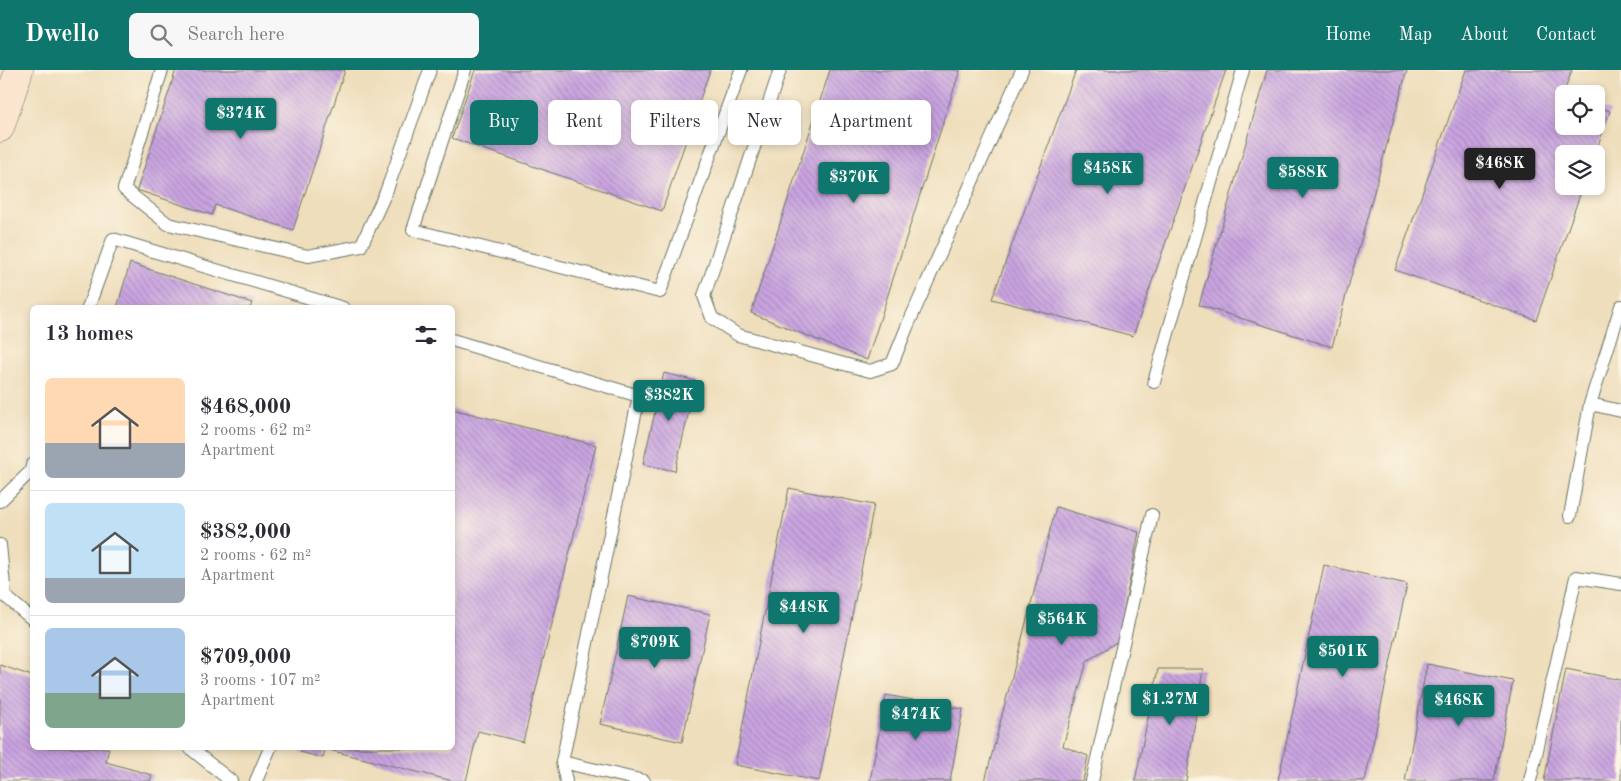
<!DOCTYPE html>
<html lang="en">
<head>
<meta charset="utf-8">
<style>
	:root { --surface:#fff; --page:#f7f7f7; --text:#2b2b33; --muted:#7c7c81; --line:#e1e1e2; --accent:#0f766e }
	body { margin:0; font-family:"Old Standard TT",serif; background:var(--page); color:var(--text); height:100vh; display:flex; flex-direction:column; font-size:19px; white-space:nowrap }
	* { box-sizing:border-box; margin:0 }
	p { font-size:16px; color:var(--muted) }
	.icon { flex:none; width:28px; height:28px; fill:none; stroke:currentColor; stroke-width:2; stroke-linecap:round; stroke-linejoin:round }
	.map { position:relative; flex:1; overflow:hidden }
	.panel { position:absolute; left:30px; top:235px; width:425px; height:445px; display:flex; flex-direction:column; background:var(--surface); border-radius:8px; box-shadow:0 2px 8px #0003 }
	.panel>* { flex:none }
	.hud { position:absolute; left:470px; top:30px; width:475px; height:45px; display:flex; gap:10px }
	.buttons { position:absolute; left:1555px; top:15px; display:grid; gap:10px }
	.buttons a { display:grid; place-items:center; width:50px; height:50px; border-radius:8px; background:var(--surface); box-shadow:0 2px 8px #0003; font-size:25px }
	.price { position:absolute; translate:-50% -42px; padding:0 11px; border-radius:5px; background:var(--accent); color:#fff; font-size:16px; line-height:32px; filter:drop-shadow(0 1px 2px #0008) }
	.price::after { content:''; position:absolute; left:50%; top:30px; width:15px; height:11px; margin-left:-8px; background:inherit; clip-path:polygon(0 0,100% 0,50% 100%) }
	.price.active { background:#222; color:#fff }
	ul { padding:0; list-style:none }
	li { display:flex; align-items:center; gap:15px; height:125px; padding:0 15px }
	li+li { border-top:1px solid var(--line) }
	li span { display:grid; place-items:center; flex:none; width:140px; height:100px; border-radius:8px; color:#555 }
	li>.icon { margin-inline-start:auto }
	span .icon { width:60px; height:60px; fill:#fffc; stroke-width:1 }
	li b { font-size:21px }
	h2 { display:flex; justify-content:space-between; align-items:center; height:60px; padding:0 15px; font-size:21px }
	.tag { padding:0 18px; border-radius:8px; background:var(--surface); box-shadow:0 2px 8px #0003; font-size:18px; line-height:45px }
	.tag.active { background:var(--accent); color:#fff }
	header { display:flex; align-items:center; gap:30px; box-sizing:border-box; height:70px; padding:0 25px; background:var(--accent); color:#fff }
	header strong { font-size:24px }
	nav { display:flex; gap:28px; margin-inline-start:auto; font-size:18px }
	.search { width:350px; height:45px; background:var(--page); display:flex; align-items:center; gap:12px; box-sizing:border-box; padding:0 18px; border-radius:8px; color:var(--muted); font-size:19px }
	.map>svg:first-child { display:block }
	.building { fill:url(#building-back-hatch) }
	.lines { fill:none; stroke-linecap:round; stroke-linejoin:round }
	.service-casing { stroke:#687564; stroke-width:14 }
	.secondary-casing { stroke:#687564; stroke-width:29 }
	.service { stroke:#fff; stroke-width:12 }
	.secondary { stroke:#fce5cf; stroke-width:28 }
</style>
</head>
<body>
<header>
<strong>Dwello</strong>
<div class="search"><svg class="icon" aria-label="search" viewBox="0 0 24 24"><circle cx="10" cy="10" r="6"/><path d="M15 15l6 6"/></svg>Search here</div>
<nav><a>Home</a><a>Map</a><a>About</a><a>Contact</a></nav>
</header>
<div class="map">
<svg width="1621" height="711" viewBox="0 0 1621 711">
	<defs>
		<pattern id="building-back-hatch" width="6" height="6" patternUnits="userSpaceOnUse" patternTransform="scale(1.25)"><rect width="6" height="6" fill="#caa4e1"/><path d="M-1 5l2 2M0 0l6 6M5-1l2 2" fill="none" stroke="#a387b7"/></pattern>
	</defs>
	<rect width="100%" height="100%" fill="#fcf5e5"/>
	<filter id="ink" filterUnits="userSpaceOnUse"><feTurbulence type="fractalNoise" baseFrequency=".02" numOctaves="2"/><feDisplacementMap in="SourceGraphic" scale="10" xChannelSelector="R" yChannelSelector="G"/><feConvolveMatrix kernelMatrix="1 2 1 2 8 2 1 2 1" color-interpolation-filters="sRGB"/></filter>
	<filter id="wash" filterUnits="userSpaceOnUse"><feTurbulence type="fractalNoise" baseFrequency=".0096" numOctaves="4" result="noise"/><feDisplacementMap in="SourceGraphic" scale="20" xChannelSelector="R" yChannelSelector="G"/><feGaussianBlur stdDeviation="1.12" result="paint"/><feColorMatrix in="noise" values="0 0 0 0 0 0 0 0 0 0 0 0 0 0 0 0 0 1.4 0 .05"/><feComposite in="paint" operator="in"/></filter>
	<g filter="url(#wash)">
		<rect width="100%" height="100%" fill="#efdebc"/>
		<g id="blocks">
			<!-- building -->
			<path class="building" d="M176 0H345L293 160 215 135 212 145 137 120Z
				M475 0H710L662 141 452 68Z
				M830 0H960L867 290 751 243Z
				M1076 0H1226L1133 266 992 229Z
				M1267 0H1407L1332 277 1199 235Z
				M1466 0H1572L1563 25 1564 56H1596V36L1610 41 1595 84H1564V116H1583L1536 250 1395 200Z
				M130 193 252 233 250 238H117Z
				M664 303 696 311 675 401 643 394Z
				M452 339 596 375 523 672 478 661 466 711H453L325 679 323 688 300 682 302 678H452Z
				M789 418 874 435 819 711 735 695Z
				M1056 437 1139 462 1118 571 1087 591 1063 676 1088 686 1083 711H985Z
				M1324 495 1407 514 1365 711H1278Z
				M628 526 710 544 682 672 600 654Z
				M1427 594 1513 611 1494 711H1405Z
				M0 595 32 606V678H109L106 692 152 705 150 711H0Z
				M1158 599H1203L1186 711H1135Z
				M1566 599 1621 610V711H1544Z
				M886 625 963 639 950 711H870Z"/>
		</g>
	</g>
	<g filter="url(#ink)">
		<use href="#blocks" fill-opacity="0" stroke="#687564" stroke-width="1"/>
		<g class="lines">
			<!-- service casing -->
			<g class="service-casing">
				<path id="service" d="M162 0 124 119 168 154 308 186 361 176 386 122 430 0
					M465 0 413 160 660 222 741 0
					M780 0 704 226 712 248 738 265 870 301 892 294 907 257 1022 0
					M1621 236 1590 334 1621 341
					M88 238 113 169 343 238
					M452 270 639 326 562 692 566 711
					M1154 312 1243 0
					M0 431 31 401 32 395
					M1570 446 1590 334
					M0 475 5 526 32 549
					M190 678 231 711
					M562 692 644 711
					M256 711 270 678
					M1092 711 1152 445
					M1530 711 1576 507 1621 514"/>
			</g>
			<!-- secondary casing -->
			<g class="secondary-casing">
				<path id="secondary" d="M0 58 19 0"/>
			</g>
			<!-- service -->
			<use href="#service" class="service"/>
			<!-- secondary -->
			<use href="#secondary" class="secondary"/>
		</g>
	</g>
</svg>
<div class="buttons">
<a><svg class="icon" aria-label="locate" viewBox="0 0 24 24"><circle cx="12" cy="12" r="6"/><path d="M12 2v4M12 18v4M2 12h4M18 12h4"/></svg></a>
<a><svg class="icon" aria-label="layers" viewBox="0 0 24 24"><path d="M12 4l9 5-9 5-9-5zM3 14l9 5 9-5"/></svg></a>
</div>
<b class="price" style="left:241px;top:70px">$374K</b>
<b class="price active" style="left:1500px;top:120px">$468K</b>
<b class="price" style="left:1108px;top:125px">$458K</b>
<b class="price" style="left:1303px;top:129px">$588K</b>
<b class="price" style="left:854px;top:134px">$370K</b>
<b class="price" style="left:669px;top:352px">$382K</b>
<b class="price" style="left:804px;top:564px">$448K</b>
<b class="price" style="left:1062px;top:576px">$564K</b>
<b class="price" style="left:655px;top:599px">$709K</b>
<b class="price" style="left:1343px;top:608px">$501K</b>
<b class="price" style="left:1170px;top:656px">$1.27M</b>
<b class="price" style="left:1459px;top:657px">$468K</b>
<b class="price" style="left:916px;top:671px">$474K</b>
<div class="hud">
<a class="tag active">Buy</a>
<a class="tag">Rent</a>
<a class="tag">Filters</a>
<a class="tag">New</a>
<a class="tag">Apartment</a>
</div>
<section class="panel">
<h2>13 homes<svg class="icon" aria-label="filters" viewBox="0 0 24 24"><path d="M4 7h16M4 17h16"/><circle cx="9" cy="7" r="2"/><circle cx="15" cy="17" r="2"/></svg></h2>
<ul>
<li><span style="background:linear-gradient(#ffd9b3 65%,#9aa5b1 0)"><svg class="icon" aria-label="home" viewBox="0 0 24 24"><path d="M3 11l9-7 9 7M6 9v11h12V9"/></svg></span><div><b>$468,000</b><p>2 rooms · 62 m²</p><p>Apartment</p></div></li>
<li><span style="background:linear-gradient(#bfe0f5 75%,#9aa5b1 0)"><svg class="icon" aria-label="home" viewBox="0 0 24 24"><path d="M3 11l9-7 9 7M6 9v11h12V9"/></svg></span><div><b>$382,000</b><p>2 rooms · 62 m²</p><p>Apartment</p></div></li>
<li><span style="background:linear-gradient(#a9c7e8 65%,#7fa58c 0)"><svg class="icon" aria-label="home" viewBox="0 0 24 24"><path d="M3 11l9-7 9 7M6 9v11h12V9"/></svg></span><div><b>$709,000</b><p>3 rooms · 107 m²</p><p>Apartment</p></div></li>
</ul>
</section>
</div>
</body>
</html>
